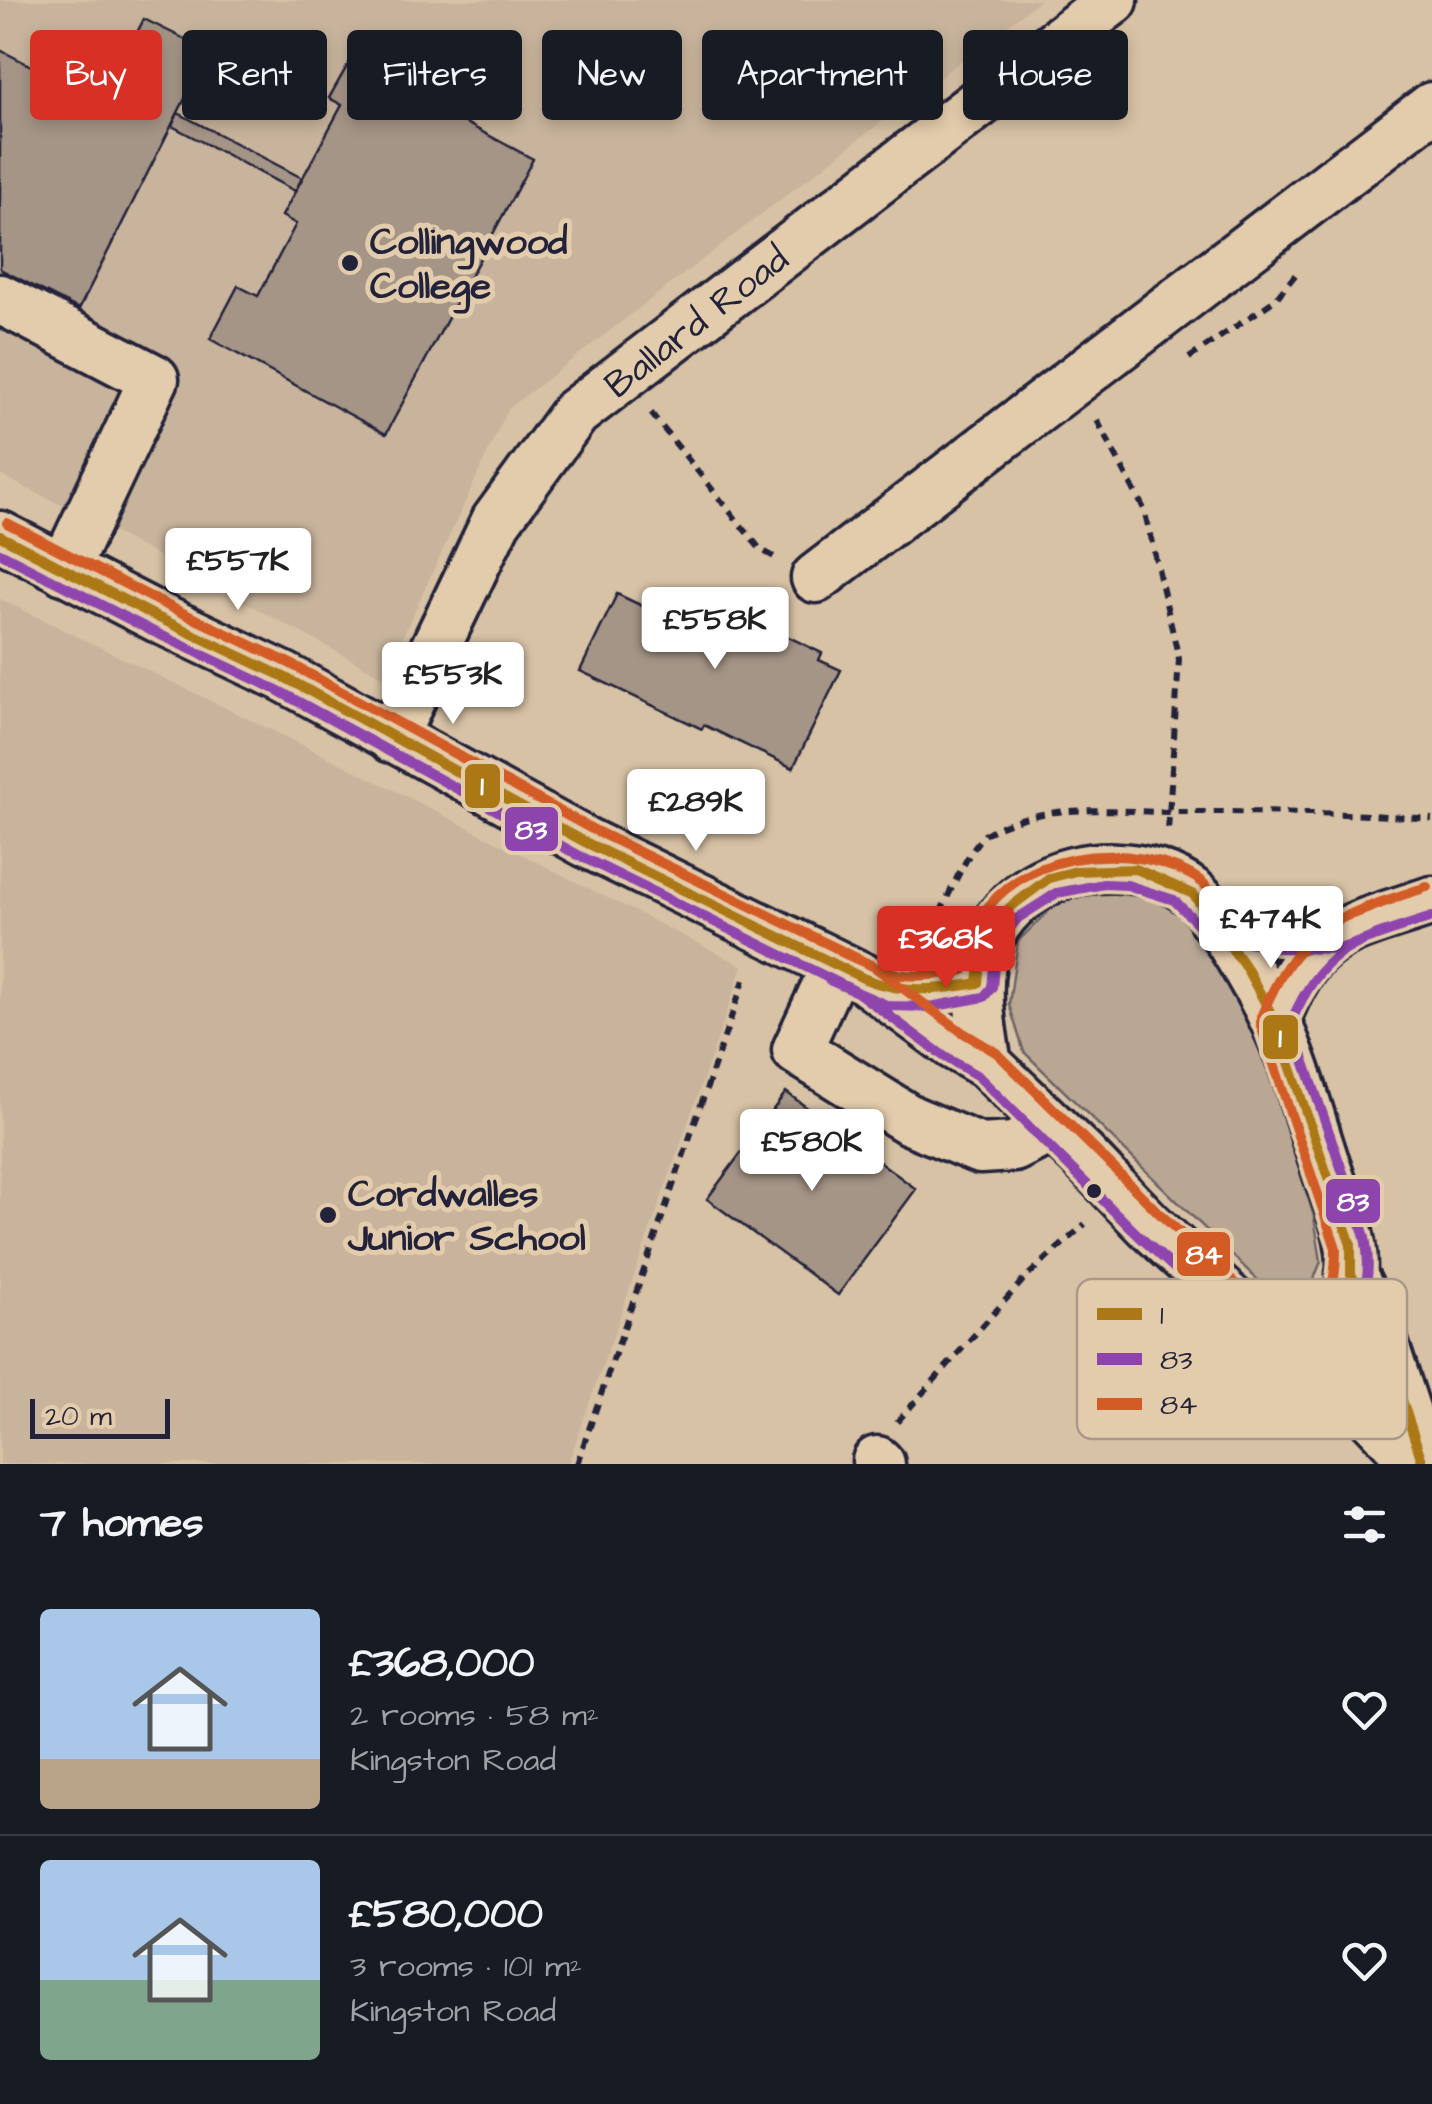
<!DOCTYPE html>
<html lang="en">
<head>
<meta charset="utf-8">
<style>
	:root { --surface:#171b24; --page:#242831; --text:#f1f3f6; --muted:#9ea1a6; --line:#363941; --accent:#d93025 }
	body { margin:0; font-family:"Architects Daughter",sans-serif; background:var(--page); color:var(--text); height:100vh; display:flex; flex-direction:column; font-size:38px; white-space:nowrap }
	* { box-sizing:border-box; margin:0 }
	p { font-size:32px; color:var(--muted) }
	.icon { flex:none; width:55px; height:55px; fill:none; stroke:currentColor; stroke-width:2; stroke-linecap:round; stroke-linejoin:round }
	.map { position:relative; height:1464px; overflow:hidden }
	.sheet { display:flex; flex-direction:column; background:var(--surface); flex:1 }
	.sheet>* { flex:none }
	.top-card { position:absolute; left:30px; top:30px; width:1372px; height:90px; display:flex; gap:20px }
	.scale { position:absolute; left:30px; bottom:25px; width:140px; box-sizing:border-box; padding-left:10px; border:5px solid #22223b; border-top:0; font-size:28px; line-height:35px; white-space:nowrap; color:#22223b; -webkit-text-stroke:8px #e3ccac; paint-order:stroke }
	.price { position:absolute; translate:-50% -85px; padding:0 22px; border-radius:10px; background:#fff; color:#222; font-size:32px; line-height:65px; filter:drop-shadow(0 2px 5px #0008) }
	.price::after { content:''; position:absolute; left:50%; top:60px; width:30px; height:22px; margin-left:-15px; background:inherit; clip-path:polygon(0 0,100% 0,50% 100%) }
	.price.current { background:var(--accent); color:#fff }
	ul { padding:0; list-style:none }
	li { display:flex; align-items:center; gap:30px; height:250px; padding:0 40px }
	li+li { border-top:2px solid var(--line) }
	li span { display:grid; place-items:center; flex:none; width:280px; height:200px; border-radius:10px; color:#555 }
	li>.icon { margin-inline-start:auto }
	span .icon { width:120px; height:120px; fill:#fffc; stroke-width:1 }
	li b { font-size:42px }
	h2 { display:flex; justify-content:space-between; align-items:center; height:120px; padding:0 40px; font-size:42px }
	.chip { padding:0 35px; border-radius:10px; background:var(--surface); box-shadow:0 5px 15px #0003; font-size:35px; line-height:90px }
	.chip.current { background:var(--accent); color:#fff }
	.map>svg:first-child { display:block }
	.built { fill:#c8b49c }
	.green { fill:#b9a794; stroke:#6e6468; stroke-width:2.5 }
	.building { fill:#a59587; stroke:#22223b; stroke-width:2.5 }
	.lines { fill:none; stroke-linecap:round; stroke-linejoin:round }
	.minor-casing { stroke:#22223b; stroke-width:55 }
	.path { stroke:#22223b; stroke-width:6; stroke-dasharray:10 8; stroke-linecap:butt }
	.minor { stroke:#e3ccac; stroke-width:48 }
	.bus-1-casing { stroke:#e3ccac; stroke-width:18 }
	.bus-2-casing { stroke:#e3ccac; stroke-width:18 }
	.bus-3-casing { stroke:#e3ccac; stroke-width:18 }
	.bus-1 { stroke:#ac7815; stroke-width:10 }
	.bus-2 { stroke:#8e44ad; stroke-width:10 }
	.bus-3 { stroke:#d35b26; stroke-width:10 }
	.poi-dot { fill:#22223b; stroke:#e3ccac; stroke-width:4 }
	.labels { text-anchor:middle; stroke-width:10; stroke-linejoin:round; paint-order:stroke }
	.poi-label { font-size:38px; font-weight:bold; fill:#22223b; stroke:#e3ccac; text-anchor:start }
	.street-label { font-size:38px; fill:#22223b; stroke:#e3ccac }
	.key { fill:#e3ccac; stroke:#a9998a; stroke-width:2.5 }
	.key-label { font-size:28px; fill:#22223b }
	.line-badge { stroke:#e3ccac; stroke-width:4 }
	.badge-label { font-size:28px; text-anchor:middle; font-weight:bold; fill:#fff }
</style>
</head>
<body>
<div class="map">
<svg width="1432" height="1464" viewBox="0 0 1432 1464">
	<rect width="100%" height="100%" fill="#d7c2a5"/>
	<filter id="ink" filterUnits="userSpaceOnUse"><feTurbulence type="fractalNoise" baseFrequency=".01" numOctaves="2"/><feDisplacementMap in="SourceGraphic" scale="20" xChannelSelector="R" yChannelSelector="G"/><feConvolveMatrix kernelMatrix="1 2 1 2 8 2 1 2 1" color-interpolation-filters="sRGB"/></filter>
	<g filter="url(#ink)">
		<!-- built -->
		<path class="built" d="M0 0H1040L508 409 384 677 80 514 0 475Z
			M0 599 352 769 743 966 568 1464H0Z"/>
		<!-- green -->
		<path class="green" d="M1118 890 1159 895 1201 923 1255 1026 1314 1217 1321 1261 1312 1284 1295 1297 1269 1291 1024 1052 1009 1004 1018 941 1062 898Z"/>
		<!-- building -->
		<path class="building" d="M144 19 209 51 79 309 0 269V50L80 91 106 39 128 50Z
			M350 61 533 159 386 434 210 339 238 286 258 296 296 224 282 216 342 105 329 98Z
			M178 113 302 178 295 191 172 126Z
			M687 588 822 653 819 660 841 670 793 768 704 725 702 729 580 671 617 594 672 620Z
			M786 1092 916 1189 838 1295 707 1199Z"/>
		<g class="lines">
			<!-- minor casing -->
			<g class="minor-casing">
				<path id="minor" d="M0 299 154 379 64 570
					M0 536 159 618 284 677 585 842 865 979C903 996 937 991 978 983
					M816 578 1432 107
					M392 738 496 521 575 413 1113 0
					M1214 920 1281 933 1337 934
					M836 966 797 1050 910 1120 980 1149 1014 1147 1053 1127
					M865 979 954 1045 987 1064 1082 1155 1149 1225 1264 1331C1294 1338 1335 1329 1347 1297 1353 1283 1353 1259 1350 1244 1346 1217 1333 1190 1325 1164 1309 1117 1297 1066 1275 1021 1262 993 1216 911 1193 893 1151 860 1078 860 1034 888 966 932 975 994 987 1064
					M1275 1021C1309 929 1348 930 1432 901
					M1351 1274 1376 1321 1423 1464
					M1294 1333 1405 1451 1413 1464
					M877 1461 880 1464"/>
			</g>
			<!-- path -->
			<path class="path" d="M1189 358 1275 300 1296 274
				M651 413 760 549 776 558
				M1097 420 1144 509 1179 659 1168 831
				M925 946C936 924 969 843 987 833 1044 801 1111 812 1173 812 1260 812 1345 812 1432 819
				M897 1422 1025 1278 1085 1224
				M577 1464 744 980"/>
			<!-- minor -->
			<use href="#minor" class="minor"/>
			<!-- bus-1 casing -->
			<g class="bus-1-casing">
				<path id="bus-1" d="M0 536 159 618 284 677 585 842 865 979C903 994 939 990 978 983
					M978 983 981 951 993 929 1009 908 1049 878 1076 871 1136 869 1193 894 1248 971 1275 1021 1351 1245V1274L1376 1321 1423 1464"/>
			</g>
			<!-- bus-2 casing -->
			<g class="bus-2-casing">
				<path id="bus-2" d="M0 553 152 631 277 690 578 855 857 992 945 1057 978 1076 1139 1236 1260 1346C1330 1357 1378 1315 1366 1243 1362 1221 1351 1198 1344 1176 1326 1125 1309 1073 1291 1022 1324 945 1359 941 1432 917
					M829 980 889 1006 930 1007 984 997 992 987 995 956 1004 935 1018 918 1057 893 1104 884 1127 885 1174 900 1208 934 1279 948 1339 949 1403 927"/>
			</g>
			<!-- bus-3 casing -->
			<g class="bus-3-casing">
				<path id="bus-3" d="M7 523 166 605 291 664 592 829 873 966 962 1032 997 1053 1160 1214 1271 1317C1326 1323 1336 1296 1336 1248L1261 1026V1017C1299 924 1338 916 1427 887
					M841 952C895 977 904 981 964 970 971 868 1093 835 1176 868 1186 872 1195 876 1203 883 1212 891 1217 905 1230 908 1262 915 1302 925 1335 919 1355 915 1375 905 1393 899"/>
			</g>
			<!-- bus-1 -->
			<use href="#bus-1" class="bus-1"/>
			<!-- bus-2 -->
			<use href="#bus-2" class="bus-2"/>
			<!-- bus-3 -->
			<use href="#bus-3" class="bus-3"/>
		</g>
	</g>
	<!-- markers -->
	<g class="poi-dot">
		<circle cx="350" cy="263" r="10"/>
		<circle cx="1094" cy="1191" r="9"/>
		<circle cx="328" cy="1215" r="10"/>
	</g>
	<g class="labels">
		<!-- poi labels -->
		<g class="poi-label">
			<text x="370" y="254">Collingwood<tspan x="370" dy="44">College</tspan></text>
			<text x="348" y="1206">Cordwalles<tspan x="348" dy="44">Junior School</tspan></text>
		</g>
		<!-- street labels -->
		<g class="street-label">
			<text transform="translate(696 321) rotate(-38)" y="13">Ballard Road</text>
		</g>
	</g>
	<!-- legend -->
	<rect x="1077" y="1279" width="330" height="160" rx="15" class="key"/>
	<rect x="1097" y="1308" width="45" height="12" fill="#ac7815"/>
	<rect x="1097" y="1353" width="45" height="12" fill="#8e44ad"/>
	<rect x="1097" y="1398" width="45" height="12" fill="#d35b26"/>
	<g class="key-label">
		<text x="1160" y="1324">1</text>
		<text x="1160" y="1369">83</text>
		<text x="1160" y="1414">84</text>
	</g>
	<g class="line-badge">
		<rect x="463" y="762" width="39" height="48" rx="10" fill="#ac7815"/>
		<rect x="503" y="805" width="57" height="48" rx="10" fill="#8e44ad"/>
		<rect x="1261" y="1013" width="39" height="48" rx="10" fill="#ac7815"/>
		<rect x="1324" y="1177" width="58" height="48" rx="10" fill="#8e44ad"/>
		<rect x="1175" y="1230" width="57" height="48" rx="10" fill="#d35b26"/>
	</g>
	<g class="badge-label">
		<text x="482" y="795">1</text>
		<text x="531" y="839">83</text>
		<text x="1280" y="1047">1</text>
		<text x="1353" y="1211">83</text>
		<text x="1204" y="1264">84</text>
	</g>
</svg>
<div class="scale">20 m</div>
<b class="price" style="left:238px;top:613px">£557K</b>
<b class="price" style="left:715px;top:672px">£558K</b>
<b class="price" style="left:453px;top:727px">£553K</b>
<b class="price" style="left:696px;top:854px">£289K</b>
<b class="price" style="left:1271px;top:971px">£474K</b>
<b class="price current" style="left:946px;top:991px">£368K</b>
<b class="price" style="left:812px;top:1194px">£580K</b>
<div class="top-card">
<a class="chip current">Buy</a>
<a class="chip">Rent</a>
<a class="chip">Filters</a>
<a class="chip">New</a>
<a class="chip">Apartment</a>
<a class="chip">House</a>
</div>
</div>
<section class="sheet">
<h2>7 homes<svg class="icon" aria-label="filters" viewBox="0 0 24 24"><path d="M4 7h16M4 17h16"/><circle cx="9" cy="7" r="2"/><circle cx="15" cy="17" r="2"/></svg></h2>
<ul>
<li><span style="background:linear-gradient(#a9c7e8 75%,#b9a48a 0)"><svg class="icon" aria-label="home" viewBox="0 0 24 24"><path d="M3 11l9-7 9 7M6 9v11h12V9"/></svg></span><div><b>£368,000</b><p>2 rooms · 58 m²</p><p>Kingston Road</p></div><svg class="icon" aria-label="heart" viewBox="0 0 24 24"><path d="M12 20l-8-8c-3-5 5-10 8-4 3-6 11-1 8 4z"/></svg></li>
<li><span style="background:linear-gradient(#a9c7e8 60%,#7fa58c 0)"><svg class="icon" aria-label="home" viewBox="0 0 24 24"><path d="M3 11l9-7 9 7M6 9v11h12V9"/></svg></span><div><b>£580,000</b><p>3 rooms · 101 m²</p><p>Kingston Road</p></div><svg class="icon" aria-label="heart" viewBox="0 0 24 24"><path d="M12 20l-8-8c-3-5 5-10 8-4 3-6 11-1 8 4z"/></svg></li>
</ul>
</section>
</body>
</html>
